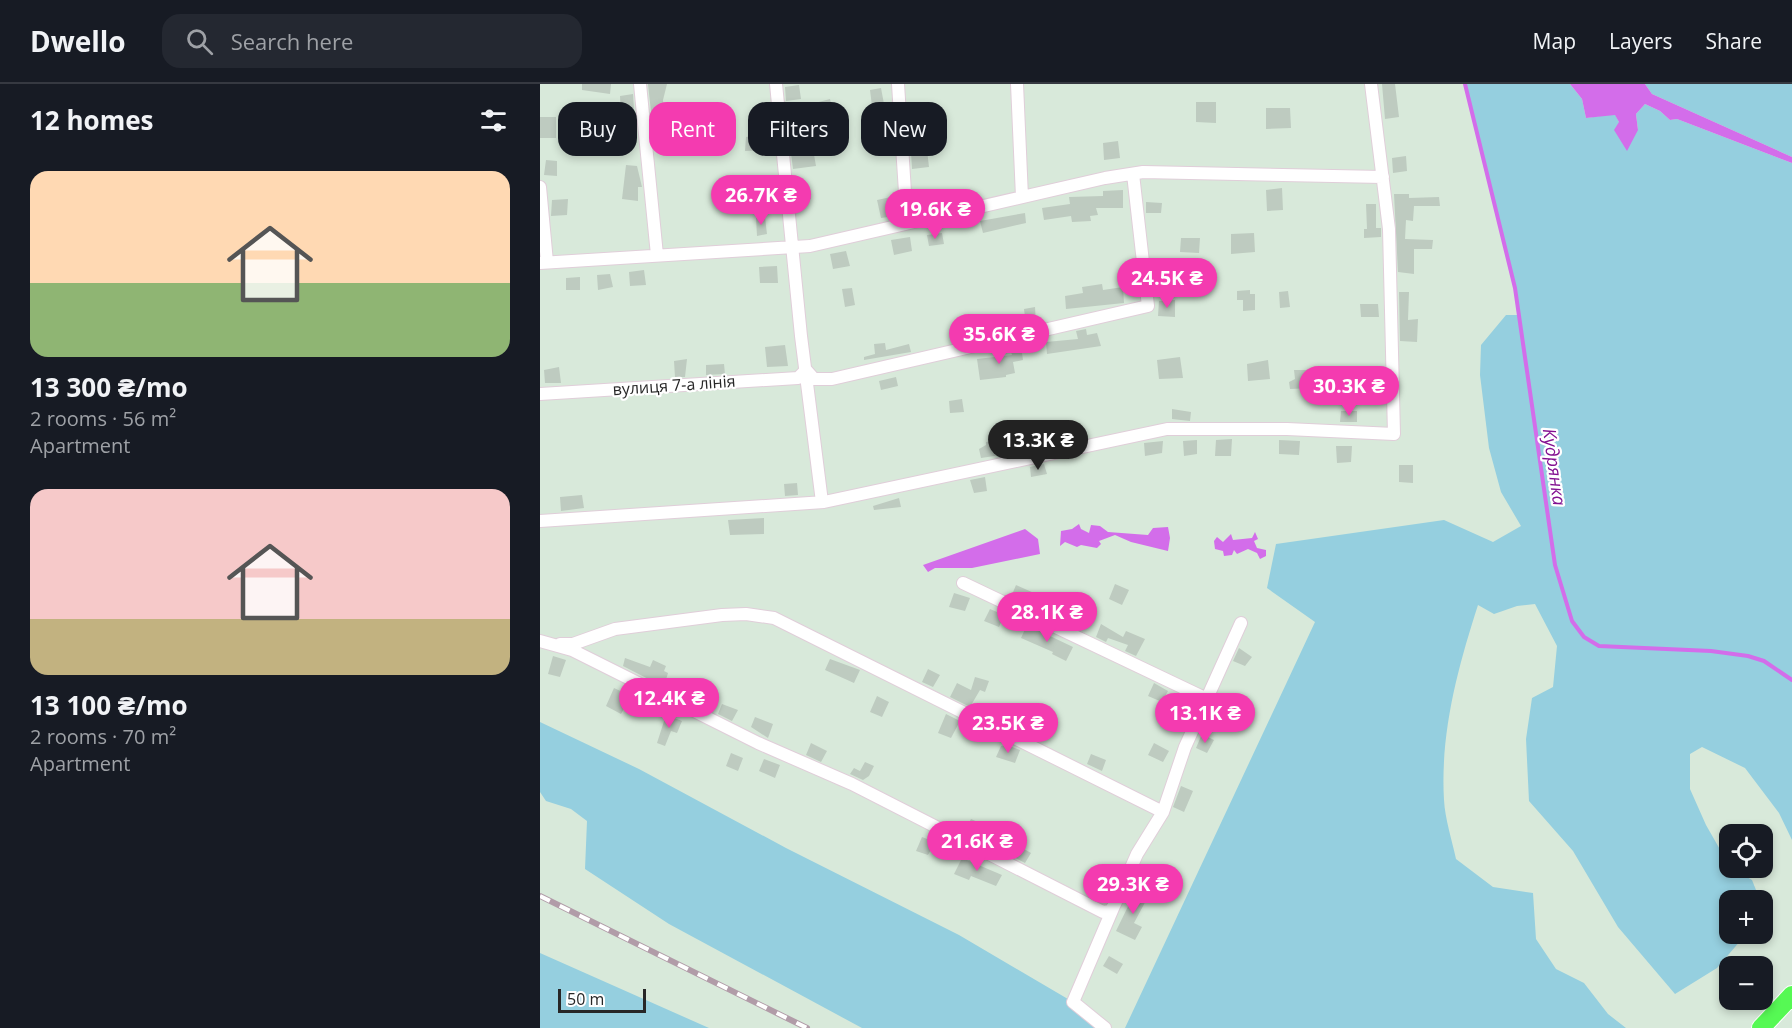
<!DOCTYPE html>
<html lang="en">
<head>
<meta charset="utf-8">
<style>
	:root { --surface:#171b24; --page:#242831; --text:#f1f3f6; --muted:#9ea1a6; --line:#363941; --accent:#f43bb0 }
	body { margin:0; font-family:"Open Sans",sans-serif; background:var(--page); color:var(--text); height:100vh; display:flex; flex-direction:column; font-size:22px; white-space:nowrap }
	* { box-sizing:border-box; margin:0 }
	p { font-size:20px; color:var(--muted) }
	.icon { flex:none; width:33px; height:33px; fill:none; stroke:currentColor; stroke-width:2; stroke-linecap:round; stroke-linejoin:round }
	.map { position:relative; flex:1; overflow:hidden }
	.side { display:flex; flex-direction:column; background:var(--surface); width:540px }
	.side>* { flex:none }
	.guide { position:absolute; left:18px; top:18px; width:570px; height:54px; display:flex; gap:12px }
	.controls { position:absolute; left:1179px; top:740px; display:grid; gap:12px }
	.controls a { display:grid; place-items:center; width:54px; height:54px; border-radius:12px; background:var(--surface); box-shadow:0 3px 9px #0003; font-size:30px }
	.scale { position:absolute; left:18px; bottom:15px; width:88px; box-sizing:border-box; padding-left:6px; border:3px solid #272727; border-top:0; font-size:16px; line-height:21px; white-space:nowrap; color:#272727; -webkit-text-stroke:4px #fff; paint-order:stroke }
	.price { position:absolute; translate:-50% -51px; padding:0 14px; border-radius:21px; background:var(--accent); color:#fff; font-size:20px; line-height:39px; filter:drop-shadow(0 2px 3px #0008) }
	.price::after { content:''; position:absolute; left:50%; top:36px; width:18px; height:14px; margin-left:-9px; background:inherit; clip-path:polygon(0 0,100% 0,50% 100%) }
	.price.active { background:#222; color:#fff }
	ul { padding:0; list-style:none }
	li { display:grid; align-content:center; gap:12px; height:318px; padding:0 30px }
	li span { display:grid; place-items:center; height:186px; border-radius:18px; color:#555 }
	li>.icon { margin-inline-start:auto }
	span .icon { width:108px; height:108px; fill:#fffc; stroke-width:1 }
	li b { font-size:26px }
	h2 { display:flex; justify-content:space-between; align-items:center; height:72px; padding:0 30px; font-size:26px }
	.pill { padding:0 21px; border-radius:18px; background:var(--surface); box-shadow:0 3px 9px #0003; font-size:21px; line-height:54px }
	.pill.active { background:var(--accent); color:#fff }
	header { display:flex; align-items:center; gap:36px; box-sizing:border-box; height:84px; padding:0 30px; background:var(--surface); border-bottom:2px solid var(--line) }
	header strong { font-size:28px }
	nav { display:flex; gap:33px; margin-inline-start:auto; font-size:21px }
	.search { width:420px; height:54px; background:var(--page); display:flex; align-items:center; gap:15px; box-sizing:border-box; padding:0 21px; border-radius:18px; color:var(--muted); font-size:22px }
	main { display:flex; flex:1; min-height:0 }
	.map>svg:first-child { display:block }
	.green { fill:#95cfdf }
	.water { fill:#d36dea }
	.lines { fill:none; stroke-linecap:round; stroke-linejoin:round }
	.stream { stroke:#d36dea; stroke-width:4 }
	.building { fill:#becbc0 }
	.minor-casing { stroke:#e0ced9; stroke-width:14 }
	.highway-casing { stroke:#fff; stroke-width:20 }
	.minor { stroke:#fff; stroke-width:12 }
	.highway { stroke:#56f954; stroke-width:18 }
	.rail-casing { stroke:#b19ca8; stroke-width:6 }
	.rail { stroke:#fff; stroke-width:4; stroke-dasharray:11; stroke-linecap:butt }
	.labels { text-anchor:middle; stroke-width:4.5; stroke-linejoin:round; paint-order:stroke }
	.street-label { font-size:16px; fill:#272727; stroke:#fff }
	.water-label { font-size:18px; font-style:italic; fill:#831191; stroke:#fff }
</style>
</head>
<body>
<header>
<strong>Dwello</strong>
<div class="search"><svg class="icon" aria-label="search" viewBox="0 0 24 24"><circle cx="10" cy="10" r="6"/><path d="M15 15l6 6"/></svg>Search here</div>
<nav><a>Map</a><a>Layers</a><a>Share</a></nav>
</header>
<main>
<section class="side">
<h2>12 homes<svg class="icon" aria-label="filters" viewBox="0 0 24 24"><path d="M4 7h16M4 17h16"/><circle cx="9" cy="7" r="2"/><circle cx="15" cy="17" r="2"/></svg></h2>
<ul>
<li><span style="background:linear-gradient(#ffd9b3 60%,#8fb573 0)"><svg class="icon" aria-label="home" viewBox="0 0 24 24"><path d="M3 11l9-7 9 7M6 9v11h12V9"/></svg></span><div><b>13 300 ₴/mo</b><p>2 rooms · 56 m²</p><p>Apartment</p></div></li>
<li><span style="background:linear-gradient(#f6c9c9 70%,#c2b280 0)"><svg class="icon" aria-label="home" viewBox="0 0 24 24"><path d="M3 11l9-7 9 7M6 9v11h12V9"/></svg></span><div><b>13 100 ₴/mo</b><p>2 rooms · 70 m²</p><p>Apartment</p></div></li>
</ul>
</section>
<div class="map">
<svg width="1252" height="944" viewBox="0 0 1252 944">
	<rect width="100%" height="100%" fill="#d8e9da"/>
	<!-- green -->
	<path class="green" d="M925 0H1030L1042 15 1046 34 1075 30 1079 38 1098 46 1096 30 1105 20 1120 27 1130 36 1137 35 1252 79V756L1239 729 1205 684 1162 663 1150 670V705L1166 741 1190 783 1212 796 1220 816H1190V849H1207L1177 884 1135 910 1078 843 1033 767 989 717 986 655 992 614 1013 603 1017 562 995 520 977 522 954 530 938 521C918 583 900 649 904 716 905 735 912 756 916 775L953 803 993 809 996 855 1016 885 1044 899 1068 930 1086 944H585L775 538 727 504 736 460 904 436 953 458 981 442 961 408 949 364 940 291 941 261 966 231H979L975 204Z
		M1105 0H1252V73L1112 10Z
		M0 638 99 685 246 764 419 851 533 918 565 944H322L129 840 45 785 47 737 31 725 6 717 0 708Z
		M0 869 169 944H0Z"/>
	<!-- water -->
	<path class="water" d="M1030 0H1105L1112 10 1252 73V79L1137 35 1130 36 1120 27 1105 20 1096 30 1098 46 1087 67 1074 46 1079 38 1075 31 1046 34 1042 15Z
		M539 440 541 445 549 449 551 441 560 442 568 448 608 451 613 444 628 443 630 454 628 467 591 458 575 451 559 457 561 460 557 464 541 461 537 463 525 458 520 462 521 447 532 445Z
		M485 445 498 455 500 470 432 484H395L388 488 383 481Z
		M715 448 718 455 714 457 717 464 726 466V472L720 475 717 469 708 465 697 470 694 466 692 471 684 472 683 467 675 465 674 457 677 453 683 458 691 450 693 456 712 454Z"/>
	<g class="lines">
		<!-- stream -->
		<path class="stream" d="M925 0 975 204 1015 481 1032 537 1044 553 1059 562 1171 567 1208 572 1224 577 1252 596"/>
	</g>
	<!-- building -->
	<path class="building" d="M42 0H71L70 10 42 6Z
		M108 0H127L123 16 125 37H112Z
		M842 0H855L859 33 845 35Z
		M259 1 261 15 246 17 245 3Z
		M341 4 344 20 332 22 330 6Z
		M93 10 96 54 82 53 80 12Z
		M290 15 292 24 258 33 256 24Z
		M656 18H676V39L656 38Z
		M726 24H750L751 44 726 45Z
		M0 33H16V54H0Z
		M266 34 269 46 249 51 248 38Z
		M344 38 348 55 337 57 333 41Z
		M228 41 227 66 205 67 206 53 213 52 212 42Z
		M578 57 580 74 564 76 563 59Z
		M273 65 276 82 253 85 251 69Z
		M387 66 389 83 372 85 371 68Z
		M866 72 867 87 853 89 852 74Z
		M6 76 17 77V92L4 91Z
		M86 81 97 82 102 103H98V117L82 115Z
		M267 102 271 115 258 119 255 105Z
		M742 104 743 126 727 127 726 106Z
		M583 106V124H556L558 131 550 132 551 137 532 138 531 132 504 136 502 124 530 120 529 113 563 112V107Z
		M854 110H869V114L899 113 900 122H874L873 137 866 136 865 155 893 156 892 165H874V190L858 188Z
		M351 113 355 132 341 134 337 116Z
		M28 115 27 131 11 132 12 116Z
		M606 118 622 119 621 129H606Z
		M826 120H836V144H841V153L824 154V145H827Z
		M485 129 486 139 443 149 440 137Z
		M225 133 227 150 217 152 216 134Z
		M402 149 404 160 389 162 387 151Z
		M714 149 715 168 691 170V150Z
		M370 153 372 167 354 171 351 156Z
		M641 154H660L659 169 640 168Z
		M306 167 310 182 293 185 290 170Z
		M237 182 238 199H220L219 183Z
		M104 186 106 201 90 202 89 188Z
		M70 190 73 203 58 206 57 191Z
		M40 193V206H26V194Z
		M562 200 563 206 583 203 584 219 526 225 525 212 543 209 542 203Z
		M312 204 315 221 305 223 302 205Z
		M710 206V210H715V226L703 227V216H697V207Z
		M748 207 750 223 740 224 739 208Z
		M859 208H869L868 236 878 235 877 258 860 257Z
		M635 216V233L618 232 619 217Z
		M820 220H838L839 233H821Z
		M495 223 496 239 486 241 484 225Z
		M546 245 547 251 557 249 561 262 507 270 506 258 538 255 536 247Z
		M345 259 346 266 369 260 371 268 324 276V273L335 270 334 260Z
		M245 261 248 282 227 283 225 263Z
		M481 262 483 276 473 278 475 289 466 291V293L440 296 437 275 472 271 470 264Z
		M640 273 643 294 619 295 617 276Z
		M147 275 145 293H135L134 277Z
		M728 276 730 295 708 297 707 280Z
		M184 280 185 290 166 291V281Z
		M19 283 21 299H5L4 286Z
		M754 286H774L773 304 750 305 749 298 755 295Z
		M356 293 358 302 341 306 339 297Z
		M422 315 424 328 410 329 409 317Z
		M632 325 651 328 650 337 632 335Z
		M801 327H817V338H800Z
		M692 355 691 372H675L676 356Z
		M457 356 461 371 441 374 439 365 446 361V358Z
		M657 356V370L644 372 643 357Z
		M739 356 760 357 759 371 739 370Z
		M623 357 622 369 605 372 604 359Z
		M796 362H812L811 378 797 379Z
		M504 380 507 390 491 393 490 383Z
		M859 381H873V399L859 398Z
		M445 393 447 407 434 409 430 396Z
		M257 399 258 411 245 412 244 400Z
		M42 411 44 424 21 427 20 413Z
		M359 414 361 423 334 426 333 422Z
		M224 434V450L190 451 188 436Z
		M575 500 589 506 582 521 569 515Z
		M476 501 494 509 488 521 471 513Z
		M414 509 430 514 425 527 409 523Z
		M450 525 464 531 459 543 444 537Z
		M561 540 583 553 586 547 605 555 596 572 585 567 588 561 568 554 566 558 556 553Z
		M487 541 533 563 526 577 512 570 513 568 481 554Z
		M699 564 712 573 705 582 693 577Z
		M13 572 26 576 20 593 8 590Z
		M85 574 110 583 113 576 126 582 124 587 128 589 125 599 119 596 118 600 83 582Z
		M290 575 320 586 314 599 285 586Z
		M388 585 400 591 393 603 382 598Z
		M435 593 449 597 445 608 440 606 430 623 410 613 417 599 431 606Z
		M614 599 628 607 622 618 608 612Z
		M74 604 91 612 81 630 66 622Z
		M337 612 349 618 342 633 330 628Z
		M182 620 198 626 192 637 178 630Z
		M406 630 420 637 411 654 398 649Z
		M126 631 142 637 137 649 131 647 125 662 117 659Z
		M215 633 233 640 228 654 211 643Z
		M662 650 674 656 667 669 656 664Z
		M271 659 287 667 281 678 266 671Z
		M614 659 629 667 623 678 608 671Z
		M467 661 480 666 475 679 456 673 461 662Z
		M191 669 203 674 198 687 186 682Z
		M551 670 566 676 562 687 547 680Z
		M224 675 240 681 235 694 219 687Z
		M325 678 334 682 329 692 323 696 310 690 314 684 320 687Z
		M641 702 653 707 644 728 633 723Z
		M431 735 460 748 452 762 424 748Z
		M382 753 395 758 388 771 376 767Z
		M475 760 491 769 485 779 470 771Z
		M422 774 462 791 456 802 431 792 429 796 414 790Z
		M598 802 610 809 594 839 602 843 595 856 576 847Z
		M569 872 583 880 577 890 563 882Z"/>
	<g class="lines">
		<!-- minor casing -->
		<g class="minor-casing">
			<path id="minor" d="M100 0 117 171
				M236 0 261 252 282 418
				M358 0 367 139
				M477 0 482 113
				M0 103 7 178
				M0 179 270 162 565 94 603 88 843 93
				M266 286 274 295H292L608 222 593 90
				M0 310 258 294 266 286
				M0 437 284 418 627 345H747L854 350 849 145 831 0
				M423 499 667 615
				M0 557 32 566 218 659 312 700 563 828 570 827 575 820 597 770 623 728 645 663 701 539
				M20 560H33L75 545 182 531 206 530 234 534 623 728
				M565 944 533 918 574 822"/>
		</g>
		<!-- highway casing -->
		<g class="highway-casing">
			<path id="highway" d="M1221 944 1252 911"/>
		</g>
		<!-- minor -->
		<use href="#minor" class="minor"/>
		<!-- highway -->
		<use href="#highway" class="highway"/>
		<!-- rail casing -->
		<g class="rail-casing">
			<path id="rail" d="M0 812 267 944"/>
		</g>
		<!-- rail -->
		<use href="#rail" class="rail"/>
	</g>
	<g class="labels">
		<!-- street labels -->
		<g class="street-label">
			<text transform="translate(134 301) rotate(-4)" y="6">вулиця 7-а лінія</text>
		</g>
		<!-- water labels -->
		<g class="water-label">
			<text transform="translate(1014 383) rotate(82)" y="6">Кудрянка</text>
		</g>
	</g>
</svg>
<div class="controls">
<a><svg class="icon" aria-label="locate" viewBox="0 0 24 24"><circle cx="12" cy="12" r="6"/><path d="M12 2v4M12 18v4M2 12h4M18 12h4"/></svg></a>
<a>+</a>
<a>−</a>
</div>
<div class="scale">50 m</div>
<b class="price" style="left:221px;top:142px">26.7K ₴</b>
<b class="price" style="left:395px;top:156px">19.6K ₴</b>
<b class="price" style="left:627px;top:225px">24.5K ₴</b>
<b class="price" style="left:459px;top:281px">35.6K ₴</b>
<b class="price" style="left:809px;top:333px">30.3K ₴</b>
<b class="price active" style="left:498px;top:387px">13.3K ₴</b>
<b class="price" style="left:507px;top:559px">28.1K ₴</b>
<b class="price" style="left:129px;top:645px">12.4K ₴</b>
<b class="price" style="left:665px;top:660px">13.1K ₴</b>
<b class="price" style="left:468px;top:670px">23.5K ₴</b>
<b class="price" style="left:437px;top:788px">21.6K ₴</b>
<b class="price" style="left:593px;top:831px">29.3K ₴</b>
<div class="guide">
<a class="pill">Buy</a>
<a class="pill active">Rent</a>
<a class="pill">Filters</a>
<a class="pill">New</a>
</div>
</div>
</main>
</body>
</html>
